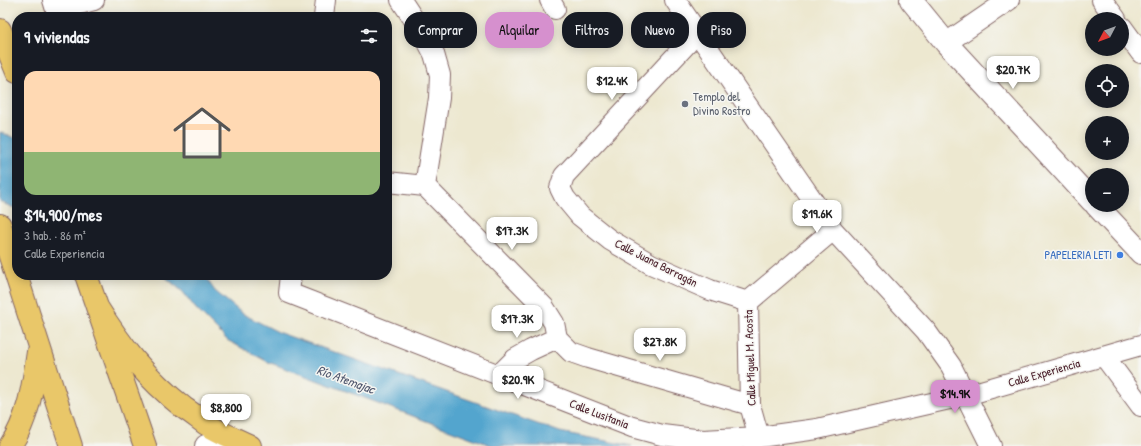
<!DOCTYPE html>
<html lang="es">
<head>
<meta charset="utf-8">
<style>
	:root { --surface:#171b24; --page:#20242c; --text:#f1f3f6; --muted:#9ea1a6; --accent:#d690ce }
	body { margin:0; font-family:"Patrick Hand",sans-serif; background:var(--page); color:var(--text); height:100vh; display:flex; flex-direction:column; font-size:15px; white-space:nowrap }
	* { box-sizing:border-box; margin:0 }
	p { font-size:13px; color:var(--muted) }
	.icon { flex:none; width:22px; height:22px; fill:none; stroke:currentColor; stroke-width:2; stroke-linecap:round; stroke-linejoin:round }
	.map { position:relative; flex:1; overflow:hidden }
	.panel { position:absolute; left:12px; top:12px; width:380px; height:268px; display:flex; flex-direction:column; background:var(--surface); border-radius:16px; box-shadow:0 2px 10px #0003 }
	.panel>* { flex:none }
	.banner { position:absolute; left:404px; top:12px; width:380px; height:36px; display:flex; gap:8px }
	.needle { width:26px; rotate:229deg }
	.tools { position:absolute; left:1085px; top:12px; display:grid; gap:8px }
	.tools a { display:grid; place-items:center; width:44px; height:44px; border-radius:50%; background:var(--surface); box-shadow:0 2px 10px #0003; font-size:20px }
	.price { position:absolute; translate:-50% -34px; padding:0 9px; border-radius:8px; background:#fff; color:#222; font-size:13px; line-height:26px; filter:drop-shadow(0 1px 2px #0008) }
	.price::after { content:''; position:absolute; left:50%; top:24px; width:12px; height:9px; margin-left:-6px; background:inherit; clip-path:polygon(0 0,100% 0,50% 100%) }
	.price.selected { background:var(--accent); color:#111 }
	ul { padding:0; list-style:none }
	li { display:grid; align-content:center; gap:8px; height:212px; padding:0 12px }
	li span { display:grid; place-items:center; height:124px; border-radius:12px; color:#555 }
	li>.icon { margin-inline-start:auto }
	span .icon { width:72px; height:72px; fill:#fffc; stroke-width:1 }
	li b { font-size:17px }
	h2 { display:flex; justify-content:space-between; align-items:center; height:48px; padding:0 12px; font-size:17px }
	.tag { padding:0 14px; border-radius:16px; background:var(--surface); box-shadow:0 2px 10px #0003; font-size:14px; line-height:36px }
	.tag.selected { background:var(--accent); color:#111 }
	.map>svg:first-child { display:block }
	.water { fill:#53a5ce; stroke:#4e627c }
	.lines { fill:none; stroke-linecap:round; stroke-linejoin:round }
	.minor-casing { stroke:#836565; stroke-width:22 }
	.tertiary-casing { stroke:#836565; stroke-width:24 }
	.trunk-casing { stroke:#836565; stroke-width:24 }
	.minor { stroke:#fff; stroke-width:20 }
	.tertiary { stroke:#fff; stroke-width:22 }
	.trunk { stroke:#e9c769; stroke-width:22 }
	.worship-dot { fill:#6b7280; stroke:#f6f6f2; stroke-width:1.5 }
	.shop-dot { fill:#3f7fe0; stroke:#f6f6f2; stroke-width:1.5 }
	.labels { text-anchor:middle; stroke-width:3; stroke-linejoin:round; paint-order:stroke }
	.worship-label { font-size:12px; fill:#5b616d; stroke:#f6f6f2; text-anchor:start }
	.shop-label { font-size:12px; fill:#366cbe; stroke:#f6f6f2; text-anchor:end }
	.street-label { font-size:12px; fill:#4a1f2b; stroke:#f6f6f2 }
	.water-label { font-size:13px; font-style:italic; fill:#4e556c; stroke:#f6f6f2 }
</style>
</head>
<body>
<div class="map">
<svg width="1141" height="446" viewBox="0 0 1141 446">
	<rect width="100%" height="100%" fill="#f6f6f2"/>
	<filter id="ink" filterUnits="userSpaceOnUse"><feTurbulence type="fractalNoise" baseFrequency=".025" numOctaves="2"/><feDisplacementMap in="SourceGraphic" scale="8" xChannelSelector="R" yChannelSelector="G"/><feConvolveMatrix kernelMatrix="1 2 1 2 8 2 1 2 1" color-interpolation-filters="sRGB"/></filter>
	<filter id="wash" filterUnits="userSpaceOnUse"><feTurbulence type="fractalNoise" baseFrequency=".012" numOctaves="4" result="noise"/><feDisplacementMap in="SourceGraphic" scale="16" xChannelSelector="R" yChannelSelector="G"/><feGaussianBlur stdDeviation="0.9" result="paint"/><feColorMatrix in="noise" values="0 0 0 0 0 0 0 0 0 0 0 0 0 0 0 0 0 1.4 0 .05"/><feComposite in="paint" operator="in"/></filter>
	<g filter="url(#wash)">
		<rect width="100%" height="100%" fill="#ede8d0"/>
		<!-- water -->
		<path class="water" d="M0 132 17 139V209L0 202Z
			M163 275H204L215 291 243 314 280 333 560 432 632 446H493L268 362 227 340 196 309 183 292Z"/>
	</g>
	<g filter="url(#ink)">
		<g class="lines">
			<!-- minor casing -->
			<g class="minor-casing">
				<path id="minor" d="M53 0 56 10 94 0
					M401 0 424 35 434 54 440 75 439 98 425 186
					M550 0 555 9
					M675 0 833 230 926 331 951 366 991 446
					M1102 0 1116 19
					M324 17 326 0
					M1122 27 1141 53
					M697 33 564 176 560 188 565 198 580 216 610 240 651 264 710 290 748 302
					M946 43 1009 0
					M387 182 425 186
					M425 186 544 307 554 323 557 338 571 352 588 358 750 405
					M291 275 289 293 632 427 662 435 703 440 759 437 817 429 967 395 1141 345
					M748 302 750 405 759 437
					M748 302 833 230
					M1104 356 1141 406
					M499 375 515 359 531 350 557 338"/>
			</g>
			<!-- tertiary casing -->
			<g class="tertiary-casing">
				<path id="tertiary" d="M911 0 946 43 1092 201
					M1096 205 1141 253
					M206 446 221 445 246 446"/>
			</g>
			<!-- trunk casing -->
			<g class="trunk-casing">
				<path id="trunk" d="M0 30 17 72
					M0 225 71 446
					M86 275 145 446
					M97 307C122 347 146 378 184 408 192 413 199 419 206 424 220 433 236 439 250 446
					M10 446C29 418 33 385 38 352"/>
			</g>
			<!-- minor -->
			<use href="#minor" class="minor"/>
			<!-- tertiary -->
			<use href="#tertiary" class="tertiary"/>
			<!-- trunk -->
			<use href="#trunk" class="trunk"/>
		</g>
	</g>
	<!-- markers -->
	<circle class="worship-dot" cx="685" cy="104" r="4"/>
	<circle class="shop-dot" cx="1120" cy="255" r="4"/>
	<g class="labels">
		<!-- worship labels -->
		<g class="worship-label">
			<text x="693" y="101">Templo del<tspan x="693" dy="14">Divino Rostro</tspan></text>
		</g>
		<!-- shop labels -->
		<g class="shop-label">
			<text x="1112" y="259">PAPELERIA LETI</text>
		</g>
		<!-- street labels -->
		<g class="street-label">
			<text transform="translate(656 263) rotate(27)" y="4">Calle Juana Barragán</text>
			<text transform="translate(750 358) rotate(-92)" y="4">Calle Miguel M. Acosta</text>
			<text transform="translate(1044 373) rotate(-16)" y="4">Calle Experiencia</text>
			<text transform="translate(599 414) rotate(21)" y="4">Calle Lusitania</text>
		</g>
		<!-- water labels -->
		<g class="water-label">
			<text transform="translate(346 379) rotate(20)" y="5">Río Atemajac</text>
		</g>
	</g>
</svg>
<div class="tools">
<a><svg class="needle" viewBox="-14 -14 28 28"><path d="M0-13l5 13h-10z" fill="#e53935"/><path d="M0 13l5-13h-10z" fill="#9ea1a6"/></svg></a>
<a><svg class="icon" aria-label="locate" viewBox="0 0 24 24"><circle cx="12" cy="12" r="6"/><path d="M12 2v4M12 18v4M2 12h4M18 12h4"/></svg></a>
<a>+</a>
<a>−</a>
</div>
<b class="price" style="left:1013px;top:90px">$20.7K</b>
<b class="price" style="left:612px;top:101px">$12.4K</b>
<b class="price" style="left:817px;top:234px">$19.6K</b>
<b class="price" style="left:512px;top:251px">$17.3K</b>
<b class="price" style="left:517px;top:339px">$17.3K</b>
<b class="price" style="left:660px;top:362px">$27.8K</b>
<b class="price" style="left:518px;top:400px">$20.9K</b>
<b class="price selected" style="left:955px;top:414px">$14.9K</b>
<b class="price" style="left:226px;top:428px">$8,800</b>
<div class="banner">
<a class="tag">Comprar</a>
<a class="tag selected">Alquilar</a>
<a class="tag">Filtros</a>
<a class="tag">Nuevo</a>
<a class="tag">Piso</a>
</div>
<section class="panel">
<h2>9 viviendas<svg class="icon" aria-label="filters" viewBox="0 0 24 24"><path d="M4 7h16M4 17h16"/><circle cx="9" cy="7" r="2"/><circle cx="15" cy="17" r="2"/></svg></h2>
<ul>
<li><span style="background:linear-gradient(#ffd9b3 65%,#8fb573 0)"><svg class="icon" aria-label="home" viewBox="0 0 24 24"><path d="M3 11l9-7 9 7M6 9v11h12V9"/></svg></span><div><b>$14,900/mes</b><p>3 hab. · 86 m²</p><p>Calle Experiencia</p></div></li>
</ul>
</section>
</div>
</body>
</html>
